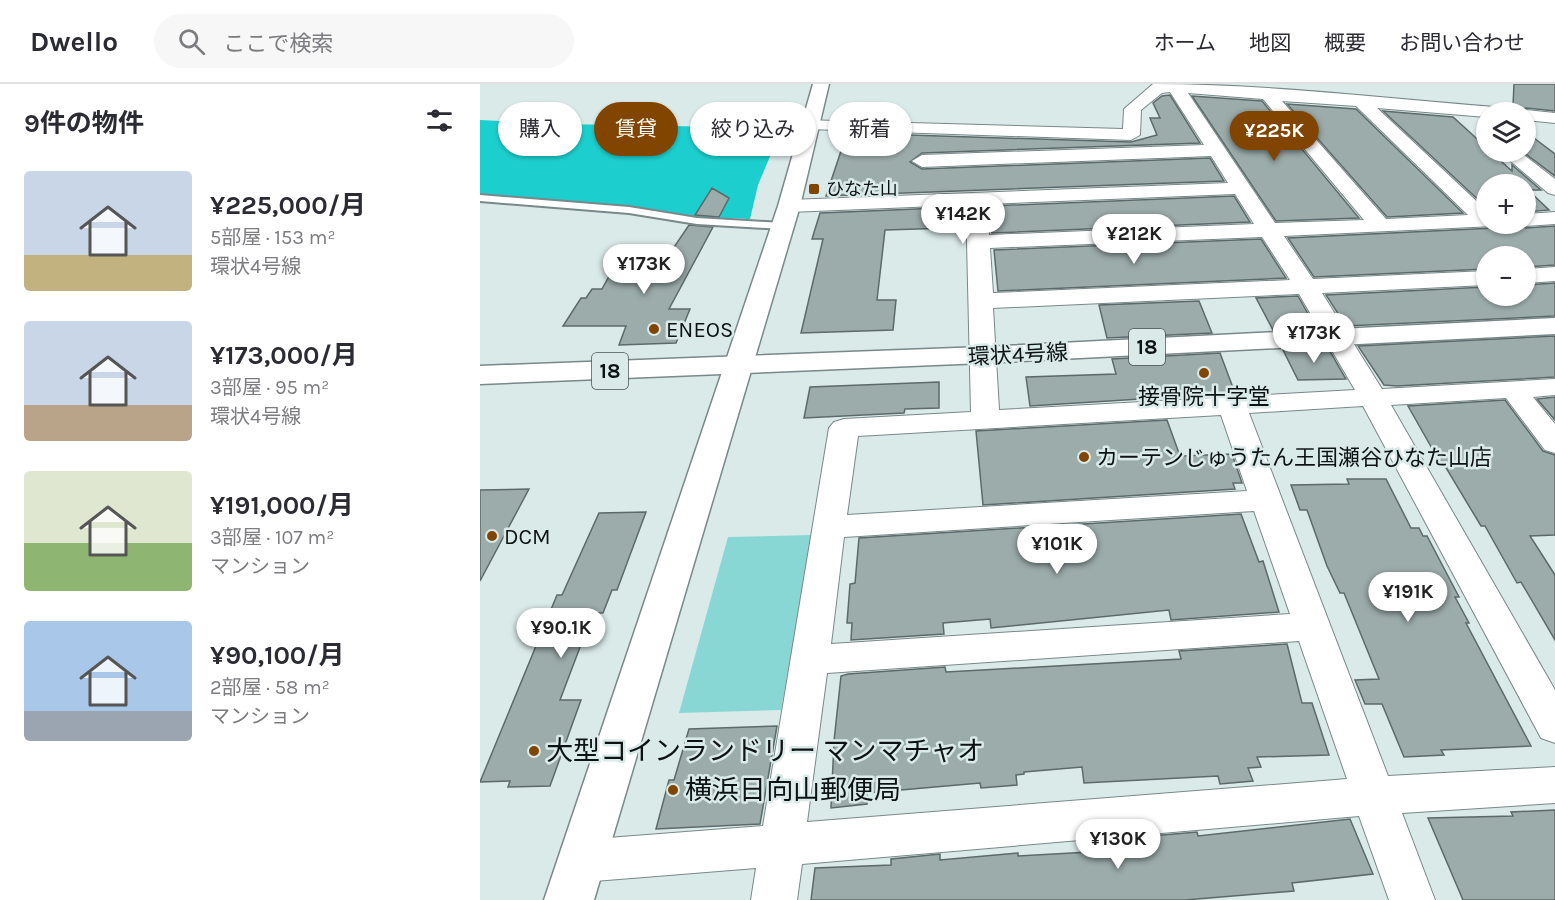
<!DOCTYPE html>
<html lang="ja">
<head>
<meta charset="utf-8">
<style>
	:root { --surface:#fff; --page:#f7f7f7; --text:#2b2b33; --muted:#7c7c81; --line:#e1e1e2; --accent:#814500 }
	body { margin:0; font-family:Karla,"Noto Sans JP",sans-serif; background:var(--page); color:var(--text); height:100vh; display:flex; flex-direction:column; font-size:22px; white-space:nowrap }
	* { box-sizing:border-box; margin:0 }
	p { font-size:20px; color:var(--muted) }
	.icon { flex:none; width:33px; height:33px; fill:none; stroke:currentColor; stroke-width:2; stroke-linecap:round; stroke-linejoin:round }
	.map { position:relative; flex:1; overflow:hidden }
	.sheet { display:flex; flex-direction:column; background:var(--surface); width:480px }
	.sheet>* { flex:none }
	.guide { position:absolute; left:18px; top:18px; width:570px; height:54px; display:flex; gap:12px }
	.fabs { position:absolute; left:996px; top:18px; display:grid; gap:12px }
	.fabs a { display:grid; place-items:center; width:60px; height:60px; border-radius:50%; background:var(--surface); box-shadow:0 2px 4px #0004; font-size:30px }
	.price { position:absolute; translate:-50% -51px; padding:0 14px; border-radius:21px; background:#fff; color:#222; font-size:20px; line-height:39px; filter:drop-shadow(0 2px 3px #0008) }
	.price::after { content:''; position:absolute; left:50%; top:36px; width:18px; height:14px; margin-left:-9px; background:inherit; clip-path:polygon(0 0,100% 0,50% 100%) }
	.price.selected { background:var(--accent); color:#fff }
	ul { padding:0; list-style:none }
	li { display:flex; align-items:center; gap:18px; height:150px; padding:0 24px }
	li span { display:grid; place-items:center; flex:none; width:168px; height:120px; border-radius:6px; color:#555 }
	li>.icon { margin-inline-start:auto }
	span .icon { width:72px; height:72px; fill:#fffc; stroke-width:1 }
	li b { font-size:26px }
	h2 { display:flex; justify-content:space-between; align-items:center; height:72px; padding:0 24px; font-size:26px }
	.tag { padding:0 21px; border-radius:27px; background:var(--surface); box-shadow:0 2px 4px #0004; font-size:21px; line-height:54px }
	.tag.selected { background:var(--accent); color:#fff }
	header { display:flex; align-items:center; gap:36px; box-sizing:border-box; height:84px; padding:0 30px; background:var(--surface); border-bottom:2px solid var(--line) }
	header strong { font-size:28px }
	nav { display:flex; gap:33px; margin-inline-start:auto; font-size:21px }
	.search { width:420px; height:54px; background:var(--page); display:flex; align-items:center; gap:15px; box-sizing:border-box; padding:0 21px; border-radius:33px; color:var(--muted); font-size:22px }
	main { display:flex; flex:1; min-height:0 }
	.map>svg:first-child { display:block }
	.green { fill:#88d7d5 }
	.forest { fill:#1ccfce }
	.building { fill:#9cacab; stroke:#5c6a69; stroke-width:1.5 }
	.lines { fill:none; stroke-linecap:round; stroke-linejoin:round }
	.lane-casing { stroke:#798888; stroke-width:4 }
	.street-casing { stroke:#798888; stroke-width:2 }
	.secondary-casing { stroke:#798888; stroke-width:3 }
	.primary-casing { stroke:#798888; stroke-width:3 }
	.lane { fill:#fff; fill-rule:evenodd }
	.street { fill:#fff; fill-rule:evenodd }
	.secondary { fill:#fff; fill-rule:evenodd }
	.primary { fill:#fff; fill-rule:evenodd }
	.poi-dot { fill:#814500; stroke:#daeae9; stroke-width:2 }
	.labels { text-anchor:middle; stroke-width:5; stroke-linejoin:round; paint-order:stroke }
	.far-poi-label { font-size:18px; fill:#0d1312; stroke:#daeae9; text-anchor:start }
	.shield { fill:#daeae9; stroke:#4a5452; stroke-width:1.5 }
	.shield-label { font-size:21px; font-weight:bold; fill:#0d1312 }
	.poi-label { font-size:22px; fill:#0d1312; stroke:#daeae9; text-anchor:start }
	.street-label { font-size:22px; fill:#0d1312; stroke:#daeae9 }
	.near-poi-label { font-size:27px; fill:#0d1312; stroke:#daeae9; text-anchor:start }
</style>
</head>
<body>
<header>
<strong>Dwello</strong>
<div class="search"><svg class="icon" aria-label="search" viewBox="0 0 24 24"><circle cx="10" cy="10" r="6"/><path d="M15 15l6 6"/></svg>ここで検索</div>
<nav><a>ホーム</a><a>地図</a><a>概要</a><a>お問い合わせ</a></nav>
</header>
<main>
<section class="sheet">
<h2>9件の物件<svg class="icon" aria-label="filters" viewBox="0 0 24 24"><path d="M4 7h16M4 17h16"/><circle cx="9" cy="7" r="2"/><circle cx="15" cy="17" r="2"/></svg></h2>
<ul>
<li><span style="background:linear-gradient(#c9d6e8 70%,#c2b280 0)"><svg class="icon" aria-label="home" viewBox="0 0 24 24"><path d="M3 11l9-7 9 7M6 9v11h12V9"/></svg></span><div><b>¥225,000/月</b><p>5部屋 · 153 m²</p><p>環状4号線</p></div></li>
<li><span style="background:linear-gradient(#c9d6e8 70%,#b9a48a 0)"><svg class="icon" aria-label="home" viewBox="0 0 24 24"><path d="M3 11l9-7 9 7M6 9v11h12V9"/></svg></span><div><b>¥173,000/月</b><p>3部屋 · 95 m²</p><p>環状4号線</p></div></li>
<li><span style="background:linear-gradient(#dfe7d0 60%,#8fb573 0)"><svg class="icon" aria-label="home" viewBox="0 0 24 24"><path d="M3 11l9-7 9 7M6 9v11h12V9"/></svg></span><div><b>¥191,000/月</b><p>3部屋 · 107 m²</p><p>マンション</p></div></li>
<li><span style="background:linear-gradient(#a9c7e8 75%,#9aa5b1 0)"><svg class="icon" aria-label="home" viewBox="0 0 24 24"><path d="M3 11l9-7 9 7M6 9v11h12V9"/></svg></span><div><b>¥90,100/月</b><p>2部屋 · 58 m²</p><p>マンション</p></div></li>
</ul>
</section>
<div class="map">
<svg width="1075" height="816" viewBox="0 0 1075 816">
	<rect width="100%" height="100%" fill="#daeae9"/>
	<!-- green -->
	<path class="green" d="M332 451 301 626 199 629 248 453Z"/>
	<!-- forest -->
	<path class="forest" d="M0 36 82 40 302 44 278 101 270 135 221 133 150 124 0 112Z"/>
	<!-- building -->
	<path class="building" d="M1034 0H1075V27L1046 24 1039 26 1033 21Z
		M690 11 720 59 442 69 430 78 442 85 730 74 744 97 346 112 367 49 651 58 677 51 670 34H680L673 19 682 12Z
		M712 12 782 17 879 134 796 137Z
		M807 20 876 25 983 129 907 133Z
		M903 27 973 33 1006 63V68H1011L1032 87V81L1061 106H1048L1069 126 1046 128V100H1006V123Z
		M1046 48 1075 70V92L1043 68H1046Z
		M232 104 249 114 239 133 215 131Z
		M754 112 770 138 512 149 508 130 490 129 485 135V146H469L470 144 405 146 397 216H416L413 246 321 249 343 155H332L340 129Z
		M1017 140H1036L1046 144 1075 142V181L1046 183V172H1006V185L834 193 808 154 1014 144Z
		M209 141 233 143 189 225H210L196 259 139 261 146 242H83L101 214H106L112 205H122L138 176 186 175Z
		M781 155 806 194 518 207 514 166Z
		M1075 199V232L866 242 846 211 1006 203V212H1046V201Z
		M818 212 836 244 793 246 776 214Z
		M719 217 732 249 627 254 619 221Z
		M1075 252V293L917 302 904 301 878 262Z
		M848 264 866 295 818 296 803 266Z
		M740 269 755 309 550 322 546 293 636 290 632 275Z
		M459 298V324L425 325 424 329 324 334 330 303Z
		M1075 313V336L1057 315Z
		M1025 316 1063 367 1075 371V451L1050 452 1075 491V556L1041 498 1037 499 1005 442H1001L965 382H962L928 322Z
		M687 336 700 372 752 370 762 399H753L755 405 503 421 496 347Z
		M867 395H906L931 444H939L943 452H947L979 513H975L989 539H986L1051 662 961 666 964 671 924 673 902 620H885L875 596 899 595 864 509H860L847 482 827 426H820L811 401 869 400Z
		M49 405 0 497V406Z
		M166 428 137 506H132L123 529H113L80 616H101L70 702 28 703 30 697 0 698 77 511H82L119 429Z
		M761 430 779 478 783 477 799 528 691 536 689 526 511 544 510 535 463 539 464 550 371 556 372 539H367L370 500 375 499 379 454Z
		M807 560 822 619H832L849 671 777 673 781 683 768 684 773 697 740 700 738 692 604 699 602 683 544 688V690L536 691 537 701 501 704 500 699 387 709V720L351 724 354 657 361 592 368 590 465 583 466 588 701 575 699 567Z
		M297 642 280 740 176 745 189 696H194L209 645Z
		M1075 726V816H983L948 734 1033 732 1031 728Z
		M870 735 893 790 812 799 814 807 705 816H331L335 784 411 781V775L460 770V776L538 769V772L663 765 660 753 717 748 718 752Z"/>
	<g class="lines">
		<!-- lane casing -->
		<g class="lane-casing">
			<path id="lane" d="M0 111 149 123 217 134 302 139 308 142 302 145 217 140 149 129 0 117Z"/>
		</g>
		<!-- street casing -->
		<g class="street-casing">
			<path id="street" d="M673 0C787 0 901 14 1014 23L1023 28H1006V33L897 24 1006 126V140H1015L1014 142 804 152 833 195 1006 187V201L842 209 902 305 1075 295V311L1053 313 1075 340V369L1065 366 1026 314 911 321 1075 606V659L1061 654 883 322 769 329 908 692 1075 683V719L922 729 955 816H909L879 732 322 780 317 816H271L276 784 102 798 86 792 79 777 86 762 102 756 283 742 349 344 354 338 364 335 491 328 487 158V136L490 131H506L509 136V151L774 140 755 110 309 128 302 126 299 122 302 118 309 116 748 99 731 72 442 83 432 77 442 71 724 61 690 8 682 9 661 26 660 51 651 56 328 45 319 40 322 36 643 45 644 25ZM708 9 783 15 884 136 795 139ZM802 17 876 22 988 131 906 135ZM782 153 810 196 513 209 510 164ZM819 210 875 306 519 326 513 224ZM741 331 767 407 367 431 378 352ZM774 427 810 530 351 560 364 453ZM819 557 867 695 327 738 347 589Z
				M1046 26 1075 29V39L1046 36V28H1039Z
				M1020 68H1040L1075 95V111L1068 109Z
				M1075 128V140L1046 142 1038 140H1046V130Z
				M1075 183V197L1046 199V185Z"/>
		</g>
		<!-- secondary casing -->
		<g class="secondary-casing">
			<path id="secondary" d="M333 0H349L320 122 114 816H64L298 122Z"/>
		</g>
		<!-- primary casing -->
		<g class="primary-casing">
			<path id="primary" d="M1075 234V250L503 279 0 300V282L503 263Z"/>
		</g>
		<!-- lane -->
		<use href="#lane" class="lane"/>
		<!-- street -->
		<use href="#street" class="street"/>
		<!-- secondary -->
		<use href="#secondary" class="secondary"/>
		<!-- primary -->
		<use href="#primary" class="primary"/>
	</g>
	<!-- markers -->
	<g class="poi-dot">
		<rect x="328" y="99" width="12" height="12" rx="3"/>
		<circle cx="174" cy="245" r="6"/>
		<circle cx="724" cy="289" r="6"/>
		<circle cx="604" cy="373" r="6"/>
		<circle cx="12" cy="452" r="6"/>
		<circle cx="54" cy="667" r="6"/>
		<circle cx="193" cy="706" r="6"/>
	</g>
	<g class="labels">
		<!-- far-poi labels -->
		<g class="far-poi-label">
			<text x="346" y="111">ひなた山</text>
		</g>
		<!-- shield labels -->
		<g class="shield">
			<rect x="649" y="245" width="36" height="36" rx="4.5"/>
			<rect x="112" y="269" width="36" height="36" rx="4.5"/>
		</g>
		<g class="shield-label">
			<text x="667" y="270">18</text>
			<text x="130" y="294">18</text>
		</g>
		<!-- poi labels -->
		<g class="poi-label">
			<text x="186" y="253">ENEOS</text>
			<text x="724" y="320" text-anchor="middle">接骨院十字堂</text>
			<text x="616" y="381">カーテンじゅうたん王国瀬谷ひなた山店</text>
			<text x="24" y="460">DCM</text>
		</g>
		<!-- street labels -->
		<g class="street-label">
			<text transform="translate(538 270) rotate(-3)" y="8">環状4号線</text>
		</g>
		<!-- near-poi labels -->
		<g class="near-poi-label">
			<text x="66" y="676">大型コインランドリー マンマチャオ</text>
			<text x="205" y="715">横浜日向山郵便局</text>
		</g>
	</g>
</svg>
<div class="fabs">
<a><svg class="icon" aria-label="layers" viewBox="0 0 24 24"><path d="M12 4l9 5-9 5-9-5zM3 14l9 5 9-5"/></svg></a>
<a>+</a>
<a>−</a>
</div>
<b class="price selected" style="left:794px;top:78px">¥225K</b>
<b class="price" style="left:483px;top:161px">¥142K</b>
<b class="price" style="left:654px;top:181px">¥212K</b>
<b class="price" style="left:164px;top:211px">¥173K</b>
<b class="price" style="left:834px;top:280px">¥173K</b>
<b class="price" style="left:577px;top:491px">¥101K</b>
<b class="price" style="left:928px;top:539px">¥191K</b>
<b class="price" style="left:81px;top:575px">¥90.1K</b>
<b class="price" style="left:638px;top:786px">¥130K</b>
<div class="guide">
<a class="tag">購入</a>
<a class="tag selected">賃貸</a>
<a class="tag">絞り込み</a>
<a class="tag">新着</a>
</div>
</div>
</main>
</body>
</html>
